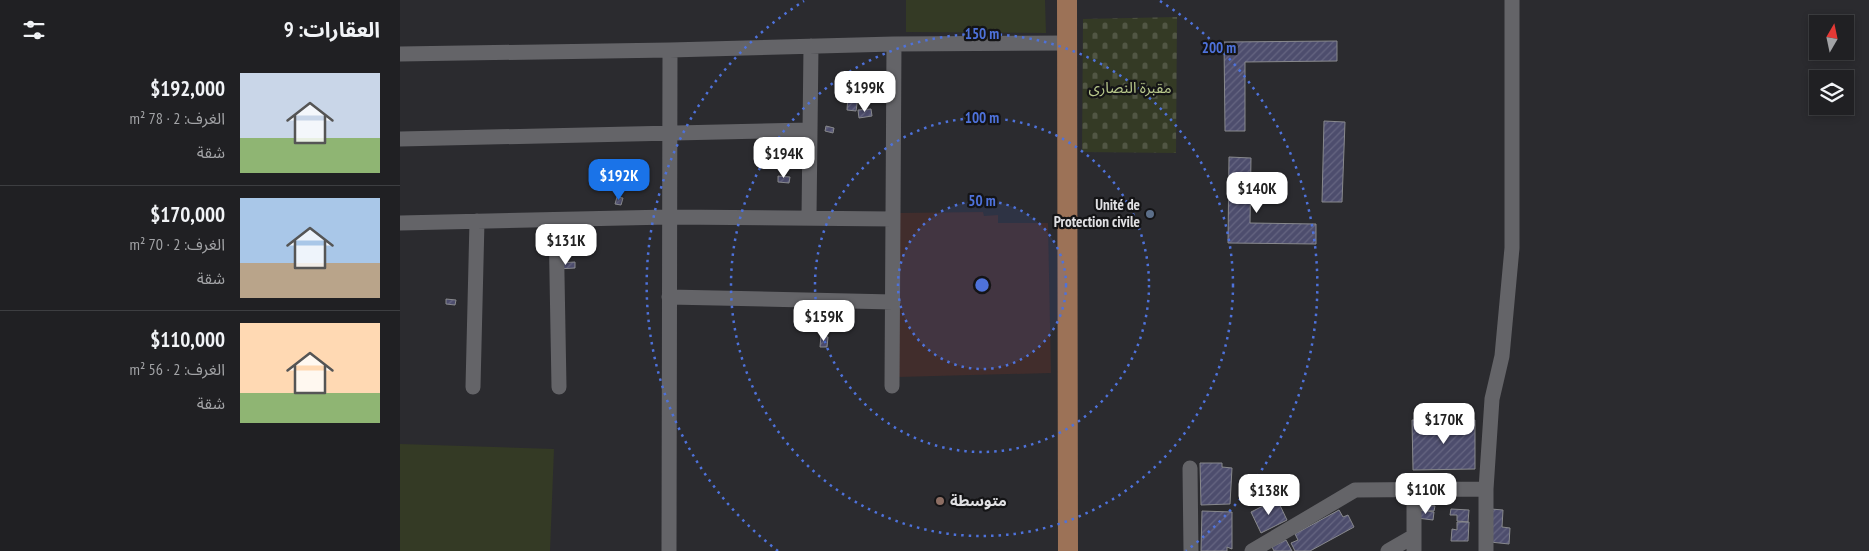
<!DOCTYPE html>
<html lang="ar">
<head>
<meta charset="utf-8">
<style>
	:root { --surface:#202023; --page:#2d2d30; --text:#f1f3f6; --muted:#a2a3a6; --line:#3d3e41; --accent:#1a73e8 }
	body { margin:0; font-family:"PT Sans Narrow","Noto Sans Arabic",sans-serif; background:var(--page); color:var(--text); direction:rtl; height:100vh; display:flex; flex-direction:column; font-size:19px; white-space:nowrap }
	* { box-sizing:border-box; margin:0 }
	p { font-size:16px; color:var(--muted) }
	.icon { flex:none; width:28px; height:28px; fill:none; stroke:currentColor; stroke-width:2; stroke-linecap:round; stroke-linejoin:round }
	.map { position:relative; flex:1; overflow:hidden; direction:ltr }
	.drawer { display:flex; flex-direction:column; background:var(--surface); width:400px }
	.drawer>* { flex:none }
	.needle { width:32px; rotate:9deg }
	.buttons { position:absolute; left:1409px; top:15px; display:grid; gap:10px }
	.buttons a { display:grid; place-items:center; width:45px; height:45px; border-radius:0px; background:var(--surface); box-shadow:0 2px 8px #0003,0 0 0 1px var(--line); font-size:25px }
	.price { position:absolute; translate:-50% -42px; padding:0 11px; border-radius:10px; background:#fff; color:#222; font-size:16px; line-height:32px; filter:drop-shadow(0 1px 2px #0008) }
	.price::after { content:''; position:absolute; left:50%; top:30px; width:15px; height:11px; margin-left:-8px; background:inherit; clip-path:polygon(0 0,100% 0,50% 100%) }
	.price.current { background:var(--accent); color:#fff }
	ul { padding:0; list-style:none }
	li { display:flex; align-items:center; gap:15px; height:125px; padding:0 20px }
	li+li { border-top:1px solid var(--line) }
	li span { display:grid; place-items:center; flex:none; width:140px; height:100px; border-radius:0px; color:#555 }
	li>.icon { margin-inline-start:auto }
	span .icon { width:60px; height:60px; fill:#fffc; stroke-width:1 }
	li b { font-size:21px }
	h2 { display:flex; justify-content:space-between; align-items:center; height:60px; padding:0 20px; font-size:21px }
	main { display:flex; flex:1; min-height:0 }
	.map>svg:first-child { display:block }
	.medical { fill:#412d2c }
	.cemetery { fill:url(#cemetery-stones) }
	.garden { fill:#343a25 }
	.building { fill:url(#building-hatch); stroke:#88898d }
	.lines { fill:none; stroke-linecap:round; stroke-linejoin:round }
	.minor { stroke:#646468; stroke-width:15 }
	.major { stroke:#9c7257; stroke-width:20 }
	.ring { fill:none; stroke:#4e72db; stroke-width:2.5; stroke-dasharray:2.5 5 }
	.service-dot { fill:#5c6f8a; stroke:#141416; stroke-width:2 }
	.education-dot { fill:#8d6e63; stroke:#141416; stroke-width:2 }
	.labels { text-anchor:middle; stroke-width:4.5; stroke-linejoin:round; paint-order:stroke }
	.park-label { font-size:15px; fill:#b8c88b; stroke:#141416 }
	.poi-label { font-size:15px; font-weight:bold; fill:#e0e0e3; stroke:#141416; text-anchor:end }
	.centre { fill:#4e72db; stroke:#141416; stroke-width:2.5 }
	.ring-label { font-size:15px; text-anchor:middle; font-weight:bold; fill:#4e72db; stroke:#141416; stroke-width:4.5; stroke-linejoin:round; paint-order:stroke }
</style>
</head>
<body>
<main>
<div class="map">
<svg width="1469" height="551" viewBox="0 0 1469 551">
	<defs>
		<pattern id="cemetery-stones" width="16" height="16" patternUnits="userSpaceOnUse" patternTransform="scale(1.25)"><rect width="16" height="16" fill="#343a25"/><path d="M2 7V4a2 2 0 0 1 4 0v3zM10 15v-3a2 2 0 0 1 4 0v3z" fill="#515644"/></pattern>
		<pattern id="building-hatch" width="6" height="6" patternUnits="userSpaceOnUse" patternTransform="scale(1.25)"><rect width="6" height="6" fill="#4d4d6d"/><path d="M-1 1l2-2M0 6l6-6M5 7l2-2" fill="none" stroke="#666682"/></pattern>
	</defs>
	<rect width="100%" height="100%" fill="#2b2b2f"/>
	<!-- medical -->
	<path class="medical" d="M583 212 584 216 598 215V223H648L651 373 498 377 499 213Z"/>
	<!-- cemetery -->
	<path class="cemetery" d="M777 17 776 153 682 152 683 19Z"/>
	<!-- garden -->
	<path class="garden" d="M506 0H645L646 33 506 32Z
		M0 444 154 449 150 551H0Z"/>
	<!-- building -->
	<path class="building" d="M937 41V61L845 62V131H825L824 42Z
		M448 95 458 97 456 111 447 110Z
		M471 109 472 116 459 118 458 110Z
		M924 121 945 122 942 202H922Z
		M426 126 434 128 433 133 425 131Z
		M829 157 851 158 850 223 916 224V244L828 243Z
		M378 176 390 177 389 183 378 182Z
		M217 197 223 198 221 205 215 204Z
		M175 262V268L157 269V263Z
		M46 299 56 300 55 305 46 304Z
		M421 336 428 337 427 347H420Z
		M1012 420H1075V469L1013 470Z
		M800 463H822V467L832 468 830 504 801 505Z
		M877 499 887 520 861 533 851 512Z
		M1020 505 1035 506 1034 511 1019 510Z
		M1051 509 1069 510 1068 522 1057 521V515H1050Z
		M1091 509 1103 510 1102 527 1110 528 1109 544 1090 542Z
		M939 510 943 517 948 515 954 527 910 551H895L891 543 898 540 895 534Z
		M1018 510 1034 512 1033 520 1017 518Z
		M802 511 832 512V549L827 547V551H801Z
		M1057 522H1069L1068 541H1051L1052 529 1057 530Z
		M886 540 892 551H874L872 547Z"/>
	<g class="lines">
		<!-- minor -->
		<path class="minor" d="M494 44 668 43
			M0 54 270 50 494 44 492 386
			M0 139 410 130
			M409 217 411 46
			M156 220 159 387
			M0 223 269 217 493 219
			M269 297 493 302
			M73 387 77 221
			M790 468 791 551
			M269 551 270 50
			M852 551 955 490 1086 489
			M988 551 1014 536
			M1014 551V489
			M1086 551V489L1092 399 1102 356 1112 248V0"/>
		<!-- major -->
		<path class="major" d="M667 0 668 551"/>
	</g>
	<!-- distance rings -->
	<circle cx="582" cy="285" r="84" fill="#4e72db" fill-opacity=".12"/>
	<g class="ring">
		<circle cx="582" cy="285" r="84"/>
		<circle cx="582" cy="285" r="167"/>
		<circle cx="582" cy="285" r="251"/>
		<path d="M378 551A335 335 0 0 1 404 1M760 1A335 335 0 0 1 786 551"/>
	</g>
	<!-- markers -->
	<circle class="service-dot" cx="750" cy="214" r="5"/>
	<circle class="education-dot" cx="540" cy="501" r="5"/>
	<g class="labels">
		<!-- park labels -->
		<g class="park-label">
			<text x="730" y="93">مقبرة النصارى</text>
		</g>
		<!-- poi labels -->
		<g class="poi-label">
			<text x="740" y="210">Unité de<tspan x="740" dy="17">Protection civile</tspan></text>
			<text x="550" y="506" text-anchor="start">متوسطة</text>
		</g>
	</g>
	<circle cx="582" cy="285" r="8" class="centre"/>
	<g class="ring-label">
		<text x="582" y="39">150 m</text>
		<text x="819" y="53">200 m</text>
		<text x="582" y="123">100 m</text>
		<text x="582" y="206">50 m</text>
	</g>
</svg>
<div class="buttons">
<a><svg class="needle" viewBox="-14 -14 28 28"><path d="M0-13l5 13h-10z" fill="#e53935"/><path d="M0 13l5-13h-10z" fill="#a2a3a6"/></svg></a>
<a><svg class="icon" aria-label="layers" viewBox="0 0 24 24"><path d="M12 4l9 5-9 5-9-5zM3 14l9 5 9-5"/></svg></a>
</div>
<b class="price" style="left:465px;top:113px">$199K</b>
<b class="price" style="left:384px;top:179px">$194K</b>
<b class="price current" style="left:219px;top:201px">$192K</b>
<b class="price" style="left:857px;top:214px">$140K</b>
<b class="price" style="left:166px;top:266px">$131K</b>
<b class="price" style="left:424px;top:342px">$159K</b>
<b class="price" style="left:1044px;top:445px">$170K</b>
<b class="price" style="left:1026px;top:515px">$110K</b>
<b class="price" style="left:869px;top:516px">$138K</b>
</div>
<section class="drawer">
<h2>العقارات: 9<svg class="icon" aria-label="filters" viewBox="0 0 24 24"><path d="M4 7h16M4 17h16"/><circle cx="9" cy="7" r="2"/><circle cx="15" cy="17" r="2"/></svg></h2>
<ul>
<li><span style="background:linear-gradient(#c9d6e8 65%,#8fb573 0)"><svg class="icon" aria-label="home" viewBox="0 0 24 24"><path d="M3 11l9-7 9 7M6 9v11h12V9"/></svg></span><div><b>$192,000</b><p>الغرف: 2 · 78 m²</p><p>شقة</p></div></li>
<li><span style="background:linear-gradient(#a9c7e8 65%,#b9a48a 0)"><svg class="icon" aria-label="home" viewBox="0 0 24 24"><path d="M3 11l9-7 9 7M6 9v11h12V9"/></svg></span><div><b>$170,000</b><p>الغرف: 2 · 70 m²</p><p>شقة</p></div></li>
<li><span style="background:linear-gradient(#ffd9b3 70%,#8fb573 0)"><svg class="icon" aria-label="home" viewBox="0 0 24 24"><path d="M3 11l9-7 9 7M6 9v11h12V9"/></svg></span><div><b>$110,000</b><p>الغرف: 2 · 56 m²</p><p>شقة</p></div></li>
</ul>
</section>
</main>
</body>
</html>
